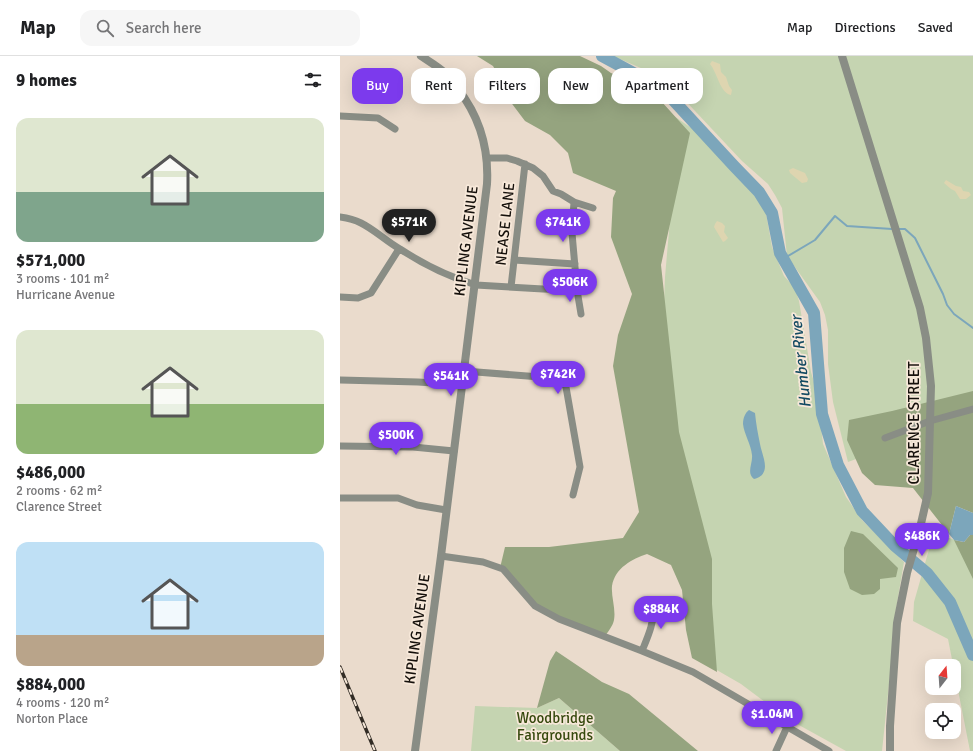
<!DOCTYPE html>
<html lang="en">
<head>
<meta charset="utf-8">
<style>
	:root { --surface:#fff; --page:#f6f6f6; --text:#202124; --muted:#757577; --line:#e0e0e0; --accent:#7c3aed }
	body { margin:0; font-family:Signika,sans-serif; background:var(--page); color:var(--text); height:100vh; display:flex; flex-direction:column; font-size:15px; white-space:nowrap }
	* { box-sizing:border-box; margin:0 }
	p { font-size:13px; color:var(--muted) }
	.icon { flex:none; width:22px; height:22px; fill:none; stroke:currentColor; stroke-width:2; stroke-linecap:round; stroke-linejoin:round }
	.map { position:relative; flex:1; overflow:hidden }
	.side { display:flex; flex-direction:column; background:var(--surface); width:340px }
	.side>* { flex:none }
	.top-card { position:absolute; left:12px; top:12px; width:380px; height:36px; display:flex; gap:8px }
	.needle { width:26px; rotate:17deg }
	.tools { position:absolute; left:585px; top:603px; display:grid; gap:8px }
	.tools a { display:grid; place-items:center; width:36px; height:36px; border-radius:8px; background:var(--surface); box-shadow:0 4px 16px #0002; font-size:20px }
	.price { position:absolute; translate:-50% -34px; padding:0 9px; border-radius:14px; background:var(--accent); color:#fff; font-size:13px; line-height:26px; filter:drop-shadow(0 1px 2px #0008) }
	.price::after { content:''; position:absolute; left:50%; top:24px; width:12px; height:9px; margin-left:-6px; background:inherit; clip-path:polygon(0 0,100% 0,50% 100%) }
	.price.active { background:#222; color:#fff }
	ul { padding:0; list-style:none }
	li { display:grid; align-content:center; gap:8px; height:212px; padding:0 16px }
	li span { display:grid; place-items:center; height:124px; border-radius:12px; color:#555 }
	li>.icon { margin-inline-start:auto }
	span .icon { width:72px; height:72px; fill:#fffc; stroke-width:1 }
	li b { font-size:17px }
	h2 { display:flex; justify-content:space-between; align-items:center; height:48px; padding:0 16px; font-size:17px }
	.pill { padding:0 14px; border-radius:12px; background:var(--surface); box-shadow:0 4px 16px #0002; font-size:14px; line-height:36px }
	.pill.active { background:var(--accent); color:#fff }
	header { display:flex; align-items:center; gap:24px; box-sizing:border-box; height:56px; padding:0 20px; background:var(--surface); border-bottom:1px solid var(--line) }
	header strong { font-size:19px }
	nav { display:flex; gap:22px; margin-inline-start:auto; font-size:14px }
	.search { width:280px; height:36px; background:var(--page); display:flex; align-items:center; gap:10px; box-sizing:border-box; padding:0 14px; border-radius:12px; color:var(--muted); font-size:15px }
	main { display:flex; flex:1; min-height:0 }
	.map>svg:first-child { display:block }
	.green { fill:#c5d4b1 }
	.forest { fill:#95a47f }
	.sand { fill:#ded5b0 }
	.water { fill:#7ca6bb }
	.lines { fill:none; stroke-linecap:round; stroke-linejoin:round }
	.stream { stroke:#7ca6bb; stroke-width:2 }
	.river { stroke:#7ca6bb; stroke-width:12 }
	.minor { stroke:#898d85; stroke-width:7 }
	.tertiary { stroke:#898d85; stroke-width:8 }
	.rail-casing { stroke:#322c25; stroke-width:3.5 }
	.rail { stroke:#f7e8d9; stroke-width:2; stroke-dasharray:6; stroke-linecap:butt }
	.labels { text-anchor:middle; stroke-width:3.5; stroke-linejoin:round; paint-order:stroke }
	.street-label { font-size:15px; fill:#15100b; stroke:#f7e8d9 }
	.park-label { font-size:15px; fill:#36490e; stroke:#f7e8d9 }
	.water-label { font-size:16px; font-style:italic; fill:#134a62; stroke:#f7e8d9 }
</style>
</head>
<body>
<header>
<strong>Map</strong>
<div class="search"><svg class="icon" aria-label="search" viewBox="0 0 24 24"><circle cx="10" cy="10" r="6"/><path d="M15 15l6 6"/></svg>Search here</div>
<nav><a>Map</a><a>Directions</a><a>Saved</a></nav>
</header>
<main>
<section class="side">
<h2>9 homes<svg class="icon" aria-label="filters" viewBox="0 0 24 24"><path d="M4 7h16M4 17h16"/><circle cx="9" cy="7" r="2"/><circle cx="15" cy="17" r="2"/></svg></h2>
<ul>
<li><span style="background:linear-gradient(#dfe7d0 60%,#7fa58c 0)"><svg class="icon" aria-label="home" viewBox="0 0 24 24"><path d="M3 11l9-7 9 7M6 9v11h12V9"/></svg></span><div><b>$571,000</b><p>3 rooms · 101 m²</p><p>Hurricane Avenue</p></div></li>
<li><span style="background:linear-gradient(#dfe7d0 60%,#8fb573 0)"><svg class="icon" aria-label="home" viewBox="0 0 24 24"><path d="M3 11l9-7 9 7M6 9v11h12V9"/></svg></span><div><b>$486,000</b><p>2 rooms · 62 m²</p><p>Clarence Street</p></div></li>
<li><span style="background:linear-gradient(#bfe0f5 75%,#b9a48a 0)"><svg class="icon" aria-label="home" viewBox="0 0 24 24"><path d="M3 11l9-7 9 7M6 9v11h12V9"/></svg></span><div><b>$884,000</b><p>4 rooms · 120 m²</p><p>Norton Place</p></div></li>
</ul>
</section>
<div class="map">
<svg width="633" height="695" viewBox="0 0 633 695">
	<rect width="100%" height="100%" fill="#eadbcc"/>
	<!-- green -->
	<path class="green" d="M273 0H633V360L508 406 493 346 488 308V274L485 259 480 246 447 200 442 152 435 139 428 128 402 105 324 22Z
		M291 25 311 34 334 60 357 76 374 93 424 146 432 191 444 220 455 232 459 245 471 316 477 336 483 388 506 441 522 464 564 506 554 565 552 600 542 695H506L448 663 401 628 375 613 322 296 325 221 333 129Z
		M594 476 633 491V695H630L608 583 573 565 574 546Z
		M219 642 280 695H131L135 650 197 652Z"/>
	<!-- forest -->
	<path class="forest" d="M137 0H240L261 10 271 17 298 27 311 34 350 77 321 209 339 376 372 503V548L377 616 352 602 346 574 342 534 331 509 307 498C292 503 275 512 272 530 271 541 276 553 274 564 273 570 267 577 263 583L200 554 160 512 165 491H209L283 482 299 456 273 310 278 279 292 238 271 181 273 142 276 135 233 117 228 97 210 79 185 65 163 36 158 19 153 10Z
		M633 335V457L616 450 609 478 573 432 535 429 522 417 507 384 509 364 552 355Z
		M511 475 523 478 558 512 556 521 540 523V533L534 538 522 539 510 533 504 516V492Z
		M630 479H633V523L614 484 624 486Z
		M216 595 262 626 289 638 358 695H280L219 642 197 652 210 605Z"/>
	<!-- sand -->
	<path class="sand" d="M372 5 380 8 381 16 386 21 389 30 392 34 391 39C380 37 377 16 370 8Z
		M453 112 465 117 468 123 467 126 462 127 450 117 449 114Z
		M606 124 616 130 621 131 623 135 629 136 631 139 626 143H620L615 135 611 133 604 127Z
		M377 165 382 167 385 170 384 176 388 182 385 185 383 186 374 171 375 168Z"/>
	<!-- water -->
	<path class="water" d="M409 354 415 357C416 368 418 378 420 388 422 400 433 418 414 423 406 417 413 407 412 399 411 388 404 378 403 368 403 362 405 357 409 354Z
		M616 450 633 457V479H630L624 486 614 484 609 478Z"/>
	<g class="lines">
		<!-- stream -->
		<path class="stream" d="M559 173H565L575 182 603 238 607 249 614 258 633 272
			M443 203 475 184 495 160 507 170 552 173"/>
		<!-- river -->
		<path class="river" d="M262 0 323 33 394 110 419 136 432 157 440 197 474 257 482 358 498 409 522 455 555 490 587 517 610 546 633 599"/>
		<!-- minor -->
		<path class="minor" d="M0 60 38 62 55 73
			M234 146 253 152
			M0 161C7 162 15 164 21 167 35 174 46 185 60 193 83 208 109 221 136 229L203 233 237 234 232 177 234 146 221 138 213 135 203 120 193 112 177 105 167 102H147
			M174 204 235 208
			M171 231 185 108
			M237 234 241 258
			M0 241 18 242 31 237 59 193
			M124 315 213 322 222 325 226 331 240 411 233 439
			M0 324 78 326 122 329
			M545 382 590 365 633 353
			M0 390 73 391 114 395
			M0 442H58L77 449 106 454
			M101 500 143 506 163 513 195 550 219 563 302 595 353 616 489 695
			M302 595C309 578 314 567 314 548
			M436 695 447 671"/>
		<!-- tertiary -->
		<path class="tertiary" d="M502 0 580 252 586 282 591 330 588 437 580 472 567 517 557 567 550 670V695
			M75 695 101 500 147 128C149 93 139 60 118 33 114 28 111 22 106 18 99 11 90 6 81 0"/>
		<!-- rail casing -->
		<g class="rail-casing">
			<path id="rail" d="M0 611 35 695"/>
		</g>
		<!-- rail -->
		<use href="#rail" class="rail"/>
	</g>
	<g class="labels">
		<!-- street labels -->
		<g class="street-label">
			<text transform="translate(165 168) rotate(-84)" y="5">NEASE LANE</text>
			<text transform="translate(126 185) rotate(-83)" y="5">KIPLING AVENUE</text>
			<text transform="translate(574 367) rotate(-90)" y="5">CLARENCE STREET</text>
			<text transform="translate(77 573) rotate(-82)" y="5">KIPLING AVENUE</text>
		</g>
		<!-- park labels -->
		<g class="park-label">
			<text x="215" y="667">Woodbridge<tspan x="215" dy="17">Fairgrounds</tspan></text>
		</g>
		<!-- water labels -->
		<g class="water-label">
			<text transform="translate(460 306) rotate(-96)" y="6">Humber River</text>
		</g>
	</g>
</svg>
<div class="tools">
<a><svg class="needle" viewBox="-14 -14 28 28"><path d="M0-13l5 13h-10z" fill="#e53935"/><path d="M0 13l5-13h-10z" fill="#757577"/></svg></a>
<a><svg class="icon" aria-label="locate" viewBox="0 0 24 24"><circle cx="12" cy="12" r="6"/><path d="M12 2v4M12 18v4M2 12h4M18 12h4"/></svg></a>
</div>
<b class="price active" style="left:69px;top:187px">$571K</b>
<b class="price" style="left:223px;top:187px">$741K</b>
<b class="price" style="left:230px;top:247px">$506K</b>
<b class="price" style="left:218px;top:339px">$742K</b>
<b class="price" style="left:111px;top:341px">$541K</b>
<b class="price" style="left:56px;top:400px">$500K</b>
<b class="price" style="left:582px;top:501px">$486K</b>
<b class="price" style="left:321px;top:574px">$884K</b>
<b class="price" style="left:432px;top:679px">$1.04M</b>
<div class="top-card">
<a class="pill active">Buy</a>
<a class="pill">Rent</a>
<a class="pill">Filters</a>
<a class="pill">New</a>
<a class="pill">Apartment</a>
</div>
</div>
</main>
</body>
</html>
